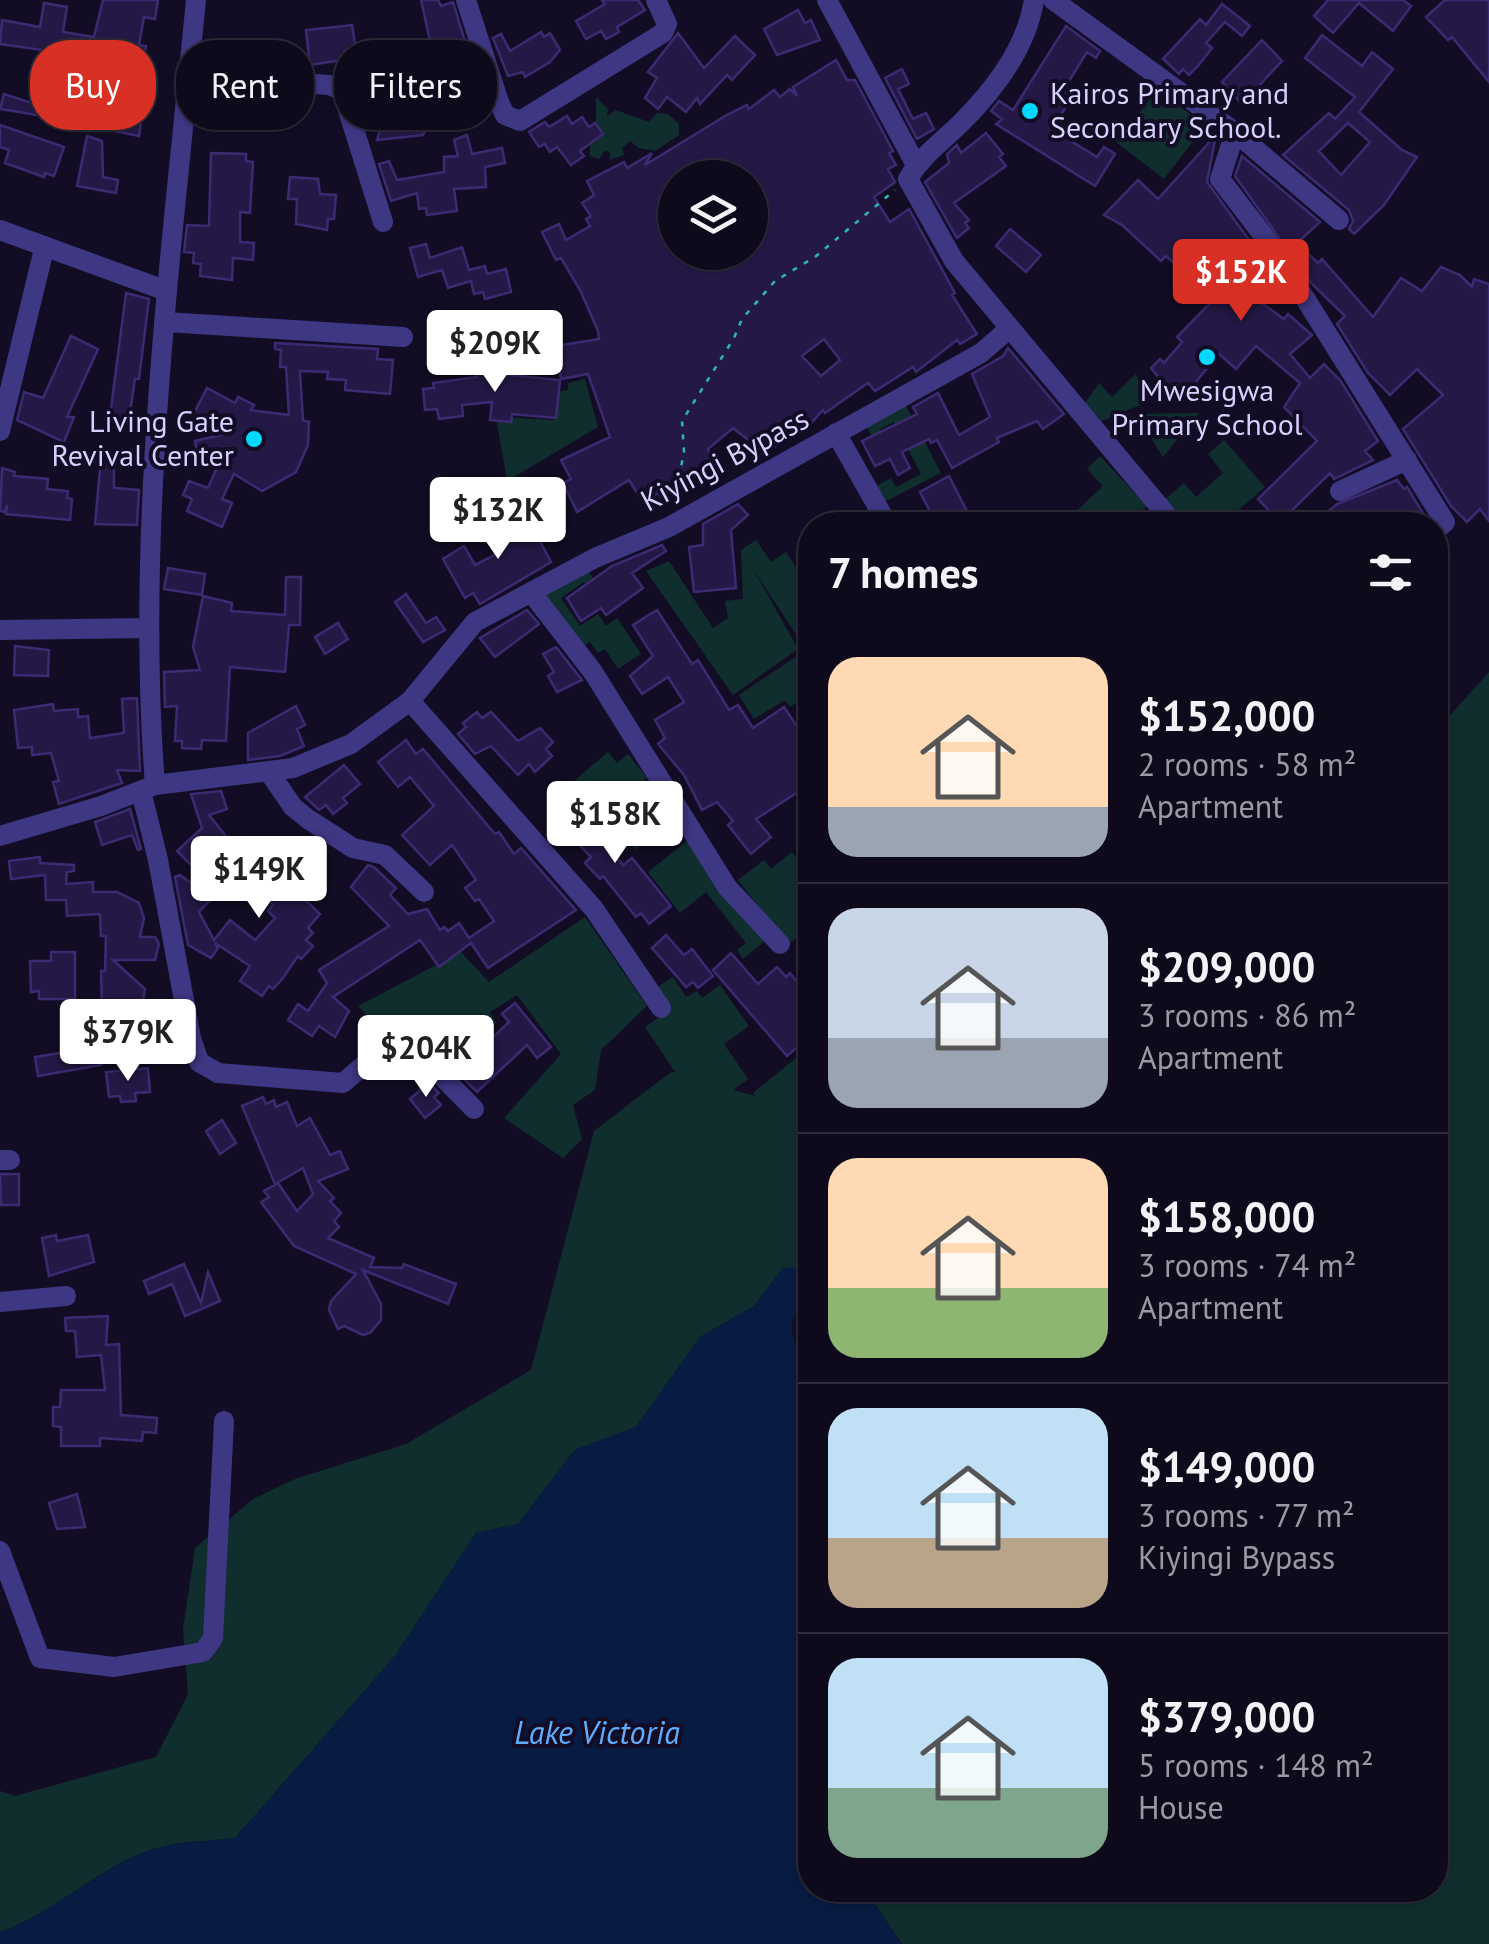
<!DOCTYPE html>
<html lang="en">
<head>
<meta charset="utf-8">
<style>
	:root { --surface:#0e0a1b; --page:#1c1828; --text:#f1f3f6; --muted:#9b9aa3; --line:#2e2b3a; --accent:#d93025 }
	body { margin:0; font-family:"PT Sans",sans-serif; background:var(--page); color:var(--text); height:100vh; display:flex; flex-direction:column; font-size:38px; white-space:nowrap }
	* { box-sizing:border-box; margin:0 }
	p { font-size:32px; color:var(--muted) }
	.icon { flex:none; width:55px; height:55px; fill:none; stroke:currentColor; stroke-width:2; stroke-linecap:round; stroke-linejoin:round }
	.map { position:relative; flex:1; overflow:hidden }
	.details { position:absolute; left:798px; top:512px; width:650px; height:1390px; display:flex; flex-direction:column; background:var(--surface); border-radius:40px; box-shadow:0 2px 8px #0004,0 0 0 2px var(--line) }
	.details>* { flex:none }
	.banner { position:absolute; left:30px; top:40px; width:618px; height:90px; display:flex; gap:20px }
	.controls { position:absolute; left:658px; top:160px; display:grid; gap:20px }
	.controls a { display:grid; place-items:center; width:110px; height:110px; border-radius:50%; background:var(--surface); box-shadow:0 2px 8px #0004,0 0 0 2px var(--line); font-size:50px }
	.price { position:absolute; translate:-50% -85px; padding:0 22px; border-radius:10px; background:#fff; color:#222; font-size:32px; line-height:65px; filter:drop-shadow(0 2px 5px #0008) }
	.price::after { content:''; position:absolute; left:50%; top:60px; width:30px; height:22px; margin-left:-15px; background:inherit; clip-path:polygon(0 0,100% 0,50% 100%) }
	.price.current { background:var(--accent); color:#fff }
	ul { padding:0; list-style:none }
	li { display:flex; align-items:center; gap:30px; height:250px; padding:0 30px }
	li+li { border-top:2px solid var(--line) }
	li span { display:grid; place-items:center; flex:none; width:280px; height:200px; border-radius:30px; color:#555 }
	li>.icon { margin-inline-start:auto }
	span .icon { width:120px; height:120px; fill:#fffc; stroke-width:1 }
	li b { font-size:42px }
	h2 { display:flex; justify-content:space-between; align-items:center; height:120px; padding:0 30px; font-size:42px }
	.tag { padding:0 35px; border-radius:40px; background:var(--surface); box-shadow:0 2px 8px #0004,0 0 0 2px var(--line); font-size:35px; line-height:90px }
	.tag.current { background:var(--accent); color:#fff }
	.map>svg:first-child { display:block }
	.green { fill:#102e2e }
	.water { fill:#081b42 }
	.building { fill:#241946; stroke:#3c2a72; stroke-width:2.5; fill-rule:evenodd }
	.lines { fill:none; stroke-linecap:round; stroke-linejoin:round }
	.path { stroke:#2bb8b6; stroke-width:2.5; stroke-dasharray:5 8; stroke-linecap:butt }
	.minor { stroke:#3e3784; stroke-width:20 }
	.poi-dot { fill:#00d7fc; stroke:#120d24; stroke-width:4 }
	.labels { text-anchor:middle; stroke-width:8; stroke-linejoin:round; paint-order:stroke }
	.poi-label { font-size:30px; fill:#d8d1ff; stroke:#120d24; text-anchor:start }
	.street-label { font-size:30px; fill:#d8d1ff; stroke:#120d24 }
	.water-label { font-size:32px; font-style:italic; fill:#5fadff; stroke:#120d24 }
</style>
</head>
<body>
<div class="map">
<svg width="1489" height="1944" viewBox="0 0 1489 1944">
	<rect width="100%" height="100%" fill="#120d24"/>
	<!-- green -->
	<path class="green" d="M1158 89 1205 126 1164 179 1116 142Z
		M596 97 608 109 607 116 616 110 649 122 657 113 668 114 679 124V135L655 151 639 148 630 141 622 148 624 155 609 160 611 153 605 150 599 159 590 156V145L604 134 596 123Z
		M1136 374 1145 396 1140 405 1102 421 1085 403 1099 383 1112 397Z
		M585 379 598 427 507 481 496 417 554 420 557 392 568 390V383Z
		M903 400 941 473 882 503 874 487 891 478 896 487 921 474 894 422 880 429 884 438 875 442 863 420Z
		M1199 413 1163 457 1136 414Z
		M1224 440 1265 487 1221 525H1184L1163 501 1184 483 1196 497 1223 473 1208 454Z
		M1100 456 1147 506 1127 525H1062L1103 486 1087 469Z
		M756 540 771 562 786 552 810 589V701L806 696 790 707 785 700 754 719 739 695 806 650 752 567 798 649 733 695 646 571 669 561 713 628 728 618 725 601 743 599 741 550Z
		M580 558 603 594 595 599 584 582 561 598 580 626 598 614 606 626 617 618 641 654 618 669 605 649 598 653 590 642 579 649 538 585Z
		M1489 672V1944H902L871 1899 874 1890H1435V732Z
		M608 752 617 763 628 754 647 778 604 814 575 780Z
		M649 784 676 818 635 850 609 817Z
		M688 840 766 940 743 959 737 950 746 943 706 892 680 913 648 872Z
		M792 852 810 875V927L788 945 738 880 764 860 771 869Z
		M585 917 647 1006 601 1050 595 1090 573 1105 582 1139 563 1158 504 1118 561 1054 517 995 490 1012 496 1023 442 1070 408 1030 377 1026 358 1006 461 952 489 982Z
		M673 977 686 997 697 991 702 998 720 985 749 1026 724 1044 748 1079 733 1090 755 1096 753 1093 808 1048 810 1050V1272L783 1268 754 1306 700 1337 636 1427 575 1450 518 1524 476 1533 395 1656 235 1838C210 1841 181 1841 157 1848 100 1864 57 1913 0 1932V1791L15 1796 156 1757 188 1694 183 1629 195 1548 253 1499 295 1479 406 1444 531 1370 594 1131 671 1072H675L645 1027 670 1010 656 988Z"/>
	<!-- water -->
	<path class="water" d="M810 1266V1302C780 1318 792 1343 810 1364V1890H874L872 1899 901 1944H0V1932C57 1913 100 1864 158 1848 182 1841 210 1842 235 1838L395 1656 476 1533 518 1524 575 1450 636 1427 700 1337 754 1306 783 1268Z"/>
	<!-- building -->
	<path class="building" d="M103 0H158L155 19 144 17 139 45 146 46 142 65 81 54 68 120 0 109 4 94 38 105 49 51 0 44 2 20 40 27 44 3 67 7 63 32 94 37Z
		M421 0H438L441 6 453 2 471 61 463 63V69L437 73Z
		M602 0H638L645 10 617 27 619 32 606 39 601 31 586 39 576 21 605 4Z
		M1328 0H1403L1411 6 1393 31 1359 3 1333 33 1314 16Z
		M1445 0H1489V82L1452 37 1448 40 1426 17Z
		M1222 4 1250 26 1242 36 1225 22 1206 43 1212 48 1198 66 1189 75 1183 69 1179 74 1163 59 1200 19 1206 25Z
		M798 10 805 23 811 20 820 40 777 55 764 29Z
		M352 25 355 44 360 43 362 57 310 65 306 30Z
		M1066 26 1100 51 1096 58 1087 52 1066 86 1075 92 1059 118 1078 130 1071 141 1097 157 1104 147 1115 154 1095 186 996 124 1002 119 991 111 999 101 1013 110Z
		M541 32 544 37 550 33 560 50 550 62 525 77 523 72 508 76 493 38 501 34 510 51Z
		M678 33 704 68 735 36 755 55 732 80 727 75 700 104 697 98 686 112 667 97 658 109 645 98 657 78 648 72Z
		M1322 35 1362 66 1372 52 1393 69 1359 112 1402 150 1417 157 1384 205 1354 234 1349 229 1353 221 1349 210 1283 155 1329 113 1335 119 1355 97 1305 58ZM1348 123 1370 142 1341 175 1319 151Z
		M1262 40 1282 61 1242 104 1222 82Z
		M836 60 847 80H855L893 151 889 153 896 165 888 169 895 182 874 197 890 222 909 209 955 293 952 295 977 334 960 344 957 340 916 372 913 367 875 391 868 383 825 413 823 410 806 429 802 426 774 447 761 432 752 443 733 428 708 449 714 469 681 479 685 485 662 500 658 493 643 502 629 480 577 512 563 483 571 479 561 460 610 437 588 374 561 379 556 346 599 339 598 331 580 290 561 258 556 260 542 232 559 224 566 240 590 226 586 219 591 216 582 203 594 195 587 181 624 162 627 168 652 153 645 165 725 116 747 105 749 109 774 90 780 97 790 89 797 96 793 87ZM675 178H750V252H675ZM824 339 840 360 821 376 802 356Z
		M902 69 909 84 898 89 913 119 926 113 934 129 917 139 885 78Z
		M396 92H416V103L427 126 423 135 377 140 382 122 376 105 396 104Z
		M115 94 144 99 139 136 114 131Z
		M567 116 572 124 582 117 589 127 595 123 603 134 580 151 584 156 571 165 557 147 550 152 545 144 539 147 529 132 545 122 549 127Z
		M0 125 64 147 54 176 45 173 44 177 5 163 9 150 0 147Z
		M986 133 1003 154 999 157 1006 166 954 203 969 220 965 223 969 228 957 238 925 182 949 163 947 154 957 145 961 153Z
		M467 135 472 154 502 148 505 163 485 167 486 187 454 189 457 211 427 215 426 208 419 209 417 193 391 201 379 164 389 161 397 180 444 172V157L458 156 454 140Z
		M1216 135 1207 182 1273 273 1252 296 1284 319 1288 314 1312 335 1290 354 1310 378 1324 364 1340 380 1378 441 1365 451 1373 460 1334 479 1330 473 1280 522 1258 499 1317 441 1284 407 1300 383 1256 346 1236 369 1219 354 1181 400 1168 389 1151 368 1160 359 1164 363 1182 342 1177 337 1209 304 1189 287 1194 281 1166 256 1161 261 1122 225 1104 215 1138 180 1158 199Z
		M87 136 102 141 103 177 118 180 116 193 77 186Z
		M211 153 246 154V161L253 162 250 213 240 212V242L254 243 253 260 233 258 232 280 200 276 201 264 193 263 194 253 184 252 187 225 209 226Z
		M1242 156 1320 222 1297 243 1318 263 1322 259 1373 317 1401 278 1422 291 1441 267 1460 275 1472 287 1474 279 1489 284V521L1480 509 1467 522 1451 506 1403 429 1443 395 1417 369 1390 395 1368 373 1337 324 1345 316 1312 284 1235 176Z
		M290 177 318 179 320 194 336 195 334 219H328L327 230 296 224 297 199H288Z
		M1010 229 1041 255 1026 272 996 246Z
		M426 244 430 258 462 247 469 270 485 266 487 274 506 269 511 292 485 299 483 292 474 294 471 281 448 288 442 270 418 277 410 248Z
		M126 293 149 299 139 379H135L128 426 109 424Z
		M71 336 98 349 67 417H74L64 442 17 420 24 392 43 398Z
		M275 343 378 349 377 359 393 360 390 394 345 390 346 380 327 379 328 372 300 371 303 420 309 422 308 445 296 472 262 491 234 474 222 499 232 503 222 527 187 511 192 499 183 495 189 481 208 488 218 465 197 452 195 441 225 434 192 417 207 388 235 403 238 397 254 405 251 410 289 415 286 367H280L281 350 275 349Z
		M1008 348 1064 414 1043 429 1037 421 997 438 999 442 952 468 937 440 931 443 929 439 902 452 910 468 898 475 890 459 875 466 862 441 917 414 913 407 938 393 959 435 990 417 972 374 1003 356Z
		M487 357 489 373 560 380 556 418 512 414 511 422 490 420 492 402 462 405 463 416 439 419 437 409 425 410 423 389 434 388 433 383 477 377 474 359Z
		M101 459 114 460V488L139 490 137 525 95 524Z
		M2 468 15 472 14 476 48 479 47 489 68 491 67 498 72 499 70 520 6 514 7 505 5 512 0 511Z
		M949 476 974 525H937L920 492Z
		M1397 480 1404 489 1407 487 1427 520 1422 525H1312L1337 504Z
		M738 504 748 515 731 530 736 588 694 592 689 547 703 545V524Z
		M507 513 522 540 535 532 551 562 480 604 473 593 465 598 443 559 464 546 475 565 498 553 483 526Z
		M662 545 666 551 632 573 643 588 606 615 601 608 581 621 567 598 612 566Z
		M168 568 205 574 202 595 164 589Z
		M286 577H301L300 625H289L285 672 230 667 226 741 202 740 201 749 182 748V741H175L177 706 165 707 164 672 200 670 193 647 203 596 232 603 231 611 285 615Z
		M406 594 426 623 436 617 445 630 423 642 395 602Z
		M527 610 539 624 495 657 480 638Z
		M657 610 692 664 698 660 729 710 738 705 753 728 784 707 810 746V810L798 792 756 819 771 837 751 854 728 825 733 821 717 802 702 810 684 775 658 744 665 738 655 720 684 702 668 677 642 694 630 676 653 656 633 625Z
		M338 623 348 639 325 654 315 637Z
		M15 646 49 650 48 676 14 675Z
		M556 647 582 680 557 692 548 676 554 672 543 654Z
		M137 698 140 771 117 770 122 783 59 804 53 782 59 781 51 753 32 755V747L18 748 14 710 53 704 54 711 78 709V717L88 716 90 738 124 733 122 699Z
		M296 706 305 725 297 729 304 746 280 756 248 760V733Z
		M477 712 482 718 491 712 518 741 540 728 553 742 546 749 552 756 535 772 529 764 518 775 491 746 475 754 458 734 466 727 463 723Z
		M406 740 416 754 423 749 495 834 499 832 514 854 521 848 576 910 488 968 471 943 439 967 420 940 333 997 349 1011 335 1037 319 1026 312 1036 288 1020 298 1004 308 1011 327 983 319 970 389 926 351 887 368 865 374 867 396 888 390 895 408 914 427 909 440 930 444 927 448 931 459 923 469 938 494 921 479 899 475 901 465 888 476 880 452 845 430 865 402 835 434 806 410 777 398 787 378 762Z
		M344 765 360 784 343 798 347 803 333 814 326 805 319 810 305 797Z
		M221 791 227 809 209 815 226 836 192 866 177 851 202 828 191 794Z
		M588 802 610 825 598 837 623 865 632 858 671 906 649 924 641 913 636 917 603 876 600 879 585 863 591 857 562 827Z
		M130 809 141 849 138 850 132 835 102 845 95 822Z
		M299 838 313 859 284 879 320 914 308 928 313 933 306 940 313 946 301 959 298 956 283 978 273 989 269 986 262 996 240 981 250 966 215 943 218 948 211 958 188 945 175 877 180 875 212 898 199 912 214 940 230 920 255 940 275 918 268 911 273 905 248 868 283 843 286 847Z
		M40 857V863L74 865V871L67 872 66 884 93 882V892H117L139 903 144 918 140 937H155L159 944 155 960H113L145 989 141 1015 158 1016 162 1026 155 1039 99 1038 101 1065 38 1076 35 1057 72 1051 68 1011 102 1008 101 971H105L106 936H101L100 914 67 916 66 900H46L45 875 11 879 9 861Z
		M666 935 684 955 692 949 713 976 698 988 693 982 686 987 652 948Z
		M51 952H75V999H39V991L31 992 30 961H51Z
		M731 953 758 984 777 967 786 977 790 973 810 998V1036L787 1056 713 970Z
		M515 1003 551 1047 537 1058 527 1045 477 1092 457 1072 509 1022 502 1014Z
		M148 1068 150 1092 135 1093 136 1101 121 1102 120 1096 109 1097 106 1072Z
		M429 1083 439 1093 434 1097 441 1105 425 1118 410 1099Z
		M263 1097 266 1104 274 1100 276 1107 287 1102 297 1126 310 1118 330 1155 340 1151 348 1169 318 1181 334 1198 330 1201 341 1213 334 1221 339 1227 328 1238 374 1258 370 1267 402 1268 404 1264 456 1284 448 1304 363 1270 381 1304V1320L370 1333 363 1335 344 1326 338 1329 329 1310 331 1301 356 1274 294 1246 261 1202 269 1197 264 1191 278 1183 297 1211 313 1194 303 1168 275 1184 242 1106Z
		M222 1120 236 1143 220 1154 206 1131Z
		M0 1174H19V1205H1Z
		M56 1235 57 1241 88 1235 94 1262 49 1276 42 1238Z
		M184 1264 201 1303 208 1272 220 1301 185 1316 172 1284 149 1294 144 1281Z
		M108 1316 106 1345 119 1344 121 1415 157 1418 156 1433 143 1432 142 1441 100 1438V1446H61V1427L53 1426V1407H60L61 1390H105L101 1355 77 1357 75 1331H66L65 1318Z
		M77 1494 85 1527 57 1529 49 1503Z"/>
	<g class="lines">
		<!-- path -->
		<path class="path" d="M674 495 689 483 681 467 684 452 682 421 734 338 742 319 775 281 815 257 895 190"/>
		<!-- minor -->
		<path class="minor" d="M466 0 499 102 505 115 520 121 663 33 667 24 656 0
			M827 0 916 165
			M1053 0 1235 132 1220 179 1276 252 1445 522 1435 531
			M188 76 330 85 342 91 383 222
			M1235 132 1339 220
			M0 230 167 291
			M166 322 403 337
			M1010 328 1175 525
			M0 431 44 249
			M836 433 888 525
			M1340 491 1407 460
			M531 592 593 672 727 887 780 944
			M0 630 148 628
			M410 701 594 909 661 1008
			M269 772 293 807 308 819 353 848 385 855 424 892
			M155 785C135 527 171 257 196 0
			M141 791 158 860 191 1038 199 1062 218 1073 343 1083 393 1040 407 1041 474 1109
			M0 836 101 806 155 785 293 768 351 744 410 701 475 622 595 558 669 527 981 353 1010 328 954 261 908 179C922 155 943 141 962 122 995 89 1027 46 1034 0
			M0 1160H10
			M0 1302 66 1296
			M0 1551 40 1658 114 1667 203 1652 213 1638 224 1421"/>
	</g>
	<!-- markers -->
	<g class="poi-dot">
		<circle cx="1030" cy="111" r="10"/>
		<circle cx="1207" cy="357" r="10"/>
		<circle cx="254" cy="439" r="10"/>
	</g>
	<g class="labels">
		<!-- poi labels -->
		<g class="poi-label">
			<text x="1050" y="104">Kairos Primary and<tspan x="1050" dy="34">Secondary School.</tspan></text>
			<text x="1207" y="401" text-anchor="middle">Mwesigwa<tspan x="1207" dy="34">Primary School</tspan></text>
			<text x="234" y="432" text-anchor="end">Living Gate<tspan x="234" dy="34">Revival Center</tspan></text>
		</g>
		<!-- street labels -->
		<g class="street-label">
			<text transform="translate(725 460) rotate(-28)" y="10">Kiyingi Bypass</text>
		</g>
		<!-- water labels -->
		<g class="water-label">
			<text x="597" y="1744">Lake Victoria</text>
		</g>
	</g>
</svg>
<div class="controls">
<a><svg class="icon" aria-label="layers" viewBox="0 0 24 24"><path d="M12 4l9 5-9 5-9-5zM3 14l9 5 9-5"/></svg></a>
</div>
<b class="price current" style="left:1241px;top:324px">$152K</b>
<b class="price" style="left:495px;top:395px">$209K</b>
<b class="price" style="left:498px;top:562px">$132K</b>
<b class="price" style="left:615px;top:866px">$158K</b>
<b class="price" style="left:259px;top:921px">$149K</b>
<b class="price" style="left:128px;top:1084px">$379K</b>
<b class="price" style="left:426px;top:1100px">$204K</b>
<div class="banner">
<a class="tag current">Buy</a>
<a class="tag">Rent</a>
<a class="tag">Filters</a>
</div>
<section class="details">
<h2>7 homes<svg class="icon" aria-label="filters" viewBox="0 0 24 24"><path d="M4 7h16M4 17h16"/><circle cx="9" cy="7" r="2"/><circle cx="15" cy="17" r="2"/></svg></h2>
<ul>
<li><span style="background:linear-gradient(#ffd9b3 75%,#9aa5b1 0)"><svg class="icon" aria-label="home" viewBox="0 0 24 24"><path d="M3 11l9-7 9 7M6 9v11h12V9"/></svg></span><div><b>$152,000</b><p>2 rooms · 58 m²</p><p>Apartment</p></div></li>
<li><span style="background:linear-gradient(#c9d6e8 65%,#9aa5b1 0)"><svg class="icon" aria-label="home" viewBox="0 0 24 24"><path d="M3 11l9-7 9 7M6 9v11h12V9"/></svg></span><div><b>$209,000</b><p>3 rooms · 86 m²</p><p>Apartment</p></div></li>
<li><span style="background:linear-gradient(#ffd9b3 65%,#8fb573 0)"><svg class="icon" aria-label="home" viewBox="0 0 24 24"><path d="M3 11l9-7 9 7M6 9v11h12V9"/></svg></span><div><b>$158,000</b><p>3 rooms · 74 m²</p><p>Apartment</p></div></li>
<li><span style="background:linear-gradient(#bfe0f5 65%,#b9a48a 0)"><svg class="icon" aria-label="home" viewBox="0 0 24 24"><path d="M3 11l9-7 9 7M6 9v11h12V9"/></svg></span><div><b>$149,000</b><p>3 rooms · 77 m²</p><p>Kiyingi Bypass</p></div></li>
<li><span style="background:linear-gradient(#bfe0f5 65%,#7fa58c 0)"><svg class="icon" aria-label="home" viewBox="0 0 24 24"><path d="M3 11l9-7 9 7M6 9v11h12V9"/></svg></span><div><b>$379,000</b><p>5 rooms · 148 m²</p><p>House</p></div></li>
</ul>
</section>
</div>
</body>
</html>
